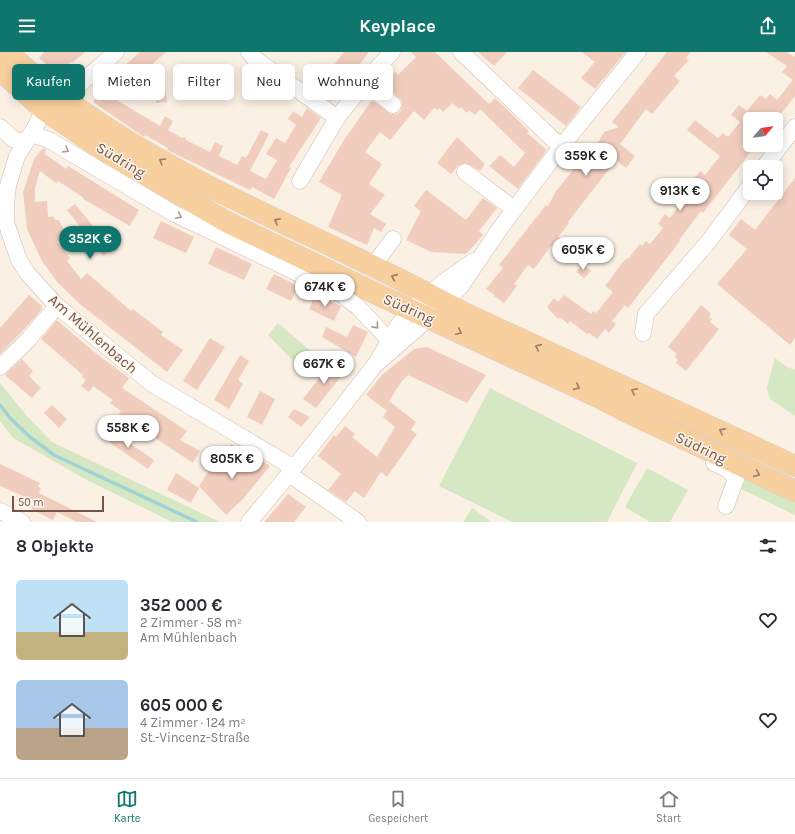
<!DOCTYPE html>
<html lang="de">
<head>
<meta charset="utf-8">
<style>
	:root { --surface:#fff; --page:#f2f2f3; --text:#2b2b33; --muted:#7c7c81; --line:#e1e1e2; --accent:#0f766e }
	body { margin:0; font-family:Karla,sans-serif; background:var(--page); color:var(--text); height:100vh; display:flex; flex-direction:column; font-size:15px; white-space:nowrap }
	* { box-sizing:border-box; margin:0 }
	p { font-size:13px; color:var(--muted) }
	.icon { flex:none; width:22px; height:22px; fill:none; stroke:currentColor; stroke-width:2; stroke-linecap:round; stroke-linejoin:round }
	.map { position:relative; height:470px; overflow:hidden }
	.sheet { display:flex; flex-direction:column; background:var(--surface); flex:1 }
	.sheet>* { flex:none }
	.banner { position:absolute; left:12px; top:12px; width:400px; height:36px; display:flex; gap:8px }
	.needle { width:26px; rotate:62deg }
	.controls { position:absolute; left:743px; top:60px; display:grid; gap:8px }
	.controls a { display:grid; place-items:center; width:40px; height:40px; border-radius:6px; background:var(--surface); box-shadow:0 2px 10px #0003; font-size:20px }
	.scale { position:absolute; left:12px; bottom:10px; width:92px; box-sizing:border-box; padding-left:4px; border:2px solid #73554b; border-top:0; font-size:11px; line-height:14px; white-space:nowrap; color:#73554b; -webkit-text-stroke:3px #fef5ea; paint-order:stroke }
	.price { position:absolute; translate:-50% -34px; padding:0 9px; border-radius:14px; background:#fff; color:#222; font-size:13px; line-height:26px; filter:drop-shadow(0 1px 2px #0008) }
	.price::after { content:''; position:absolute; left:50%; top:24px; width:12px; height:9px; margin-left:-6px; background:inherit; clip-path:polygon(0 0,100% 0,50% 100%) }
	.price.current { background:var(--accent); color:#fff }
	ul { padding:0; list-style:none }
	li { display:flex; align-items:center; gap:12px; height:100px; padding:0 16px }
	li span { display:grid; place-items:center; flex:none; width:112px; height:80px; border-radius:6px; color:#555 }
	li>.icon { margin-inline-start:auto }
	span .icon { width:48px; height:48px; fill:#fffc; stroke-width:1 }
	li b { font-size:17px }
	h2 { display:flex; justify-content:space-between; align-items:center; height:48px; padding:0 16px; font-size:17px }
	.pill { padding:0 14px; border-radius:6px; background:var(--surface); box-shadow:0 2px 10px #0003; font-size:14px; line-height:36px }
	.pill.current { background:var(--accent); color:#fff }
	header { display:flex; justify-content:space-between; align-items:center; height:52px; padding:0 16px; background:var(--accent); color:#fff; font-size:18px; font-weight:700 }
	.menu { display:flex; justify-content:space-around; align-items:center; height:56px; border-top:1px solid var(--line); background:var(--surface); font-size:11px; color:var(--muted) }
	.menu a { display:grid; justify-items:center; gap:2px }
	.menu .current { color:var(--accent) }
	.map>svg:first-child { display:block }
	.green { fill:#d5e8c3 }
	.lines { fill:none; stroke-linecap:round; stroke-linejoin:round }
	.stream { stroke:#a0d2d6; stroke-width:3.5 }
	.building { fill:#f0cdbd }
	.minor-casing { stroke:#cfb9ae; stroke-width:17 }
	.major-casing { stroke:#d8cfcd; stroke-width:22 }
	.minor { stroke:#fff; stroke-width:16 }
	.major { stroke:#f8cf9f; stroke-width:21 }
	.oneway { stroke:#ab9993 }
	.oneway2 { stroke:#9b7a64 }
	.labels { text-anchor:middle; stroke-width:3; stroke-linejoin:round; paint-order:stroke }
	.street-label { font-size:15px; fill:#73554b; stroke:#fef5ea }
</style>
</head>
<body>
<header><svg class="icon" aria-label="menu" viewBox="0 0 24 24"><path d="M4 6h16M4 12h16M4 18h16"/></svg>Keyplace<svg class="icon" aria-label="share" viewBox="0 0 24 24"><path d="M12 15V3M7 8l5-5 5 5M5 13v7h14v-7"/></svg></header>
<div class="map">
<svg width="795" height="470" viewBox="0 0 795 470">
	<rect width="100%" height="100%" fill="#fbf0e4"/>
	<!-- green -->
	<path class="green" d="M278 271 315 303 303 319 268 283Z
		M775 306 787 315 795 318V364L770 347 767 336Z
		M0 331 26 363 52 390 220 470H172L85 427 13 386 0 369Z
		M490 336 637 411 607 470H512L439 434Z
		M647 416 688 438 670 470H650L625 455Z
		M740 425 795 447V463L739 436Z
		M472 456 492 470H463Z"/>
	<g class="lines">
		<!-- stream -->
		<path class="stream" d="M0 353 11 367 30 385 54 403 197 470"/>
	</g>
	<!-- building -->
	<path class="building" d="M44 0H85L73 10H70L59 23 39 6Z
		M140 0H166L135 27 132 25 115 47 160 74 165 64 173 69 168 78 182 86 185 85 186 88 210 100 215 90 223 94 219 104 237 113 242 104 246 106 261 78 269 82 250 119 266 127 277 108 266 102 276 86 285 91 296 73 288 67 293 59 302 65 307 56 321 66 289 115 291 116 274 147 252 135 250 138 167 98 168 96 145 83 144 85 93 50 113 24Z
		M344 0H369L331 50 314 38Z
		M411 0H435L489 52 495 46 529 79 527 81 547 98 518 137 489 114 500 103 514 115 525 101 480 57 475 63 469 58 467 61 461 55 459 57 452 51 443 60 439 56 437 58 434 56 424 68 414 59 390 88 380 80 365 100 382 112 369 132 385 143 370 162 386 172 381 180 374 176 367 193 328 175 342 143 319 130 344 88 372 48 391 62H397L401 59 402 49 384 33 395 20 398 23 416 5Z
		M478 0H507L494 14Z
		M582 0H626L595 37 581 26 595 10Z
		M667 0H690L686 6 689 8 674 24 680 29 652 62 646 57 620 92 635 104 626 116 616 108 568 170 569 171 558 185 562 188 554 197 551 194 534 217 528 213 514 232 517 234 504 251 494 244 495 243 486 237 503 216 499 213 546 153 548 154 556 139 587 101 588 102 599 89 604 80 619 75 612 70Z
		M766 0H787L794 5 795 3V44L777 67H768L760 61 757 67H750V93H756L703 161 701 159 679 188 680 189 628 256 625 253 612 269 616 272 609 281 605 277 597 287 589 281 587 282 570 269 568 272 560 265 558 267 547 255 554 246 558 250 564 243 591 262 593 259 596 261 613 240 605 234 622 211 627 206 628 207 640 192 642 194 646 189 650 192 663 176 658 172 665 162 670 166 689 141 685 138 700 119 705 123 720 104 687 78 695 68 718 86 723 81 728 85 740 70 731 63 739 53 747 59 760 43 766 47 770 42 777 48 793 28 782 20 787 14Z
		M533 18 581 55 566 74 518 36Z
		M165 32 167 50 156 51 154 33Z
		M457 85 485 112 480 119 466 111 458 114 451 122 437 111Z
		M43 96 46 97 45 102 66 117 68 114 139 158 130 174 83 147 84 146 58 129 56 131 40 119 35 136V150L47 149 48 165 53 164 55 168H59L67 185 57 190 70 206 67 209 81 227 87 221 131 259 133 257 163 280 161 283 183 298 167 320 81 253 58 231 42 209 27 177 23 140 34 107Z
		M795 126V286L790 293 717 232 747 197 729 183 741 167 755 178Z
		M426 138 466 168 483 146 497 156 479 179 483 183 470 198 465 202 431 200 406 188 421 159 414 154Z
		M75 152 112 197 103 204 67 158Z
		M161 169 194 185 186 201 153 186Z
		M216 195 252 212 244 228 208 212Z
		M583 212 591 219 584 226 576 220Z
		M274 222 298 234 291 249 266 237Z
		M316 242 341 254 334 269 309 257Z
		M29 243 42 254V257L19 283 0 302V276Z
		M701 253 711 261 709 265 712 267 710 270 719 277 686 319 676 311 678 308 675 305 677 302 668 295Z
		M57 268 93 299 129 326 122 336 187 379 180 388 200 399 193 411 119 362 121 359 110 351 113 348 93 334 89 340 81 334 86 328 82 325 83 323 41 287Z
		M353 273 368 280 356 305 322 285 326 275 347 285Z
		M210 286 225 295 197 338 183 329Z
		M427 295 486 323 467 351 408 323 402 329 389 349 416 370 411 378 417 382 387 425 381 420 364 446 355 439 346 450 328 438 341 422 318 404 334 383 336 385 345 374 355 382 352 385 377 405 395 375 383 365 387 359 366 343 382 323 414 297Z
		M240 303 249 309 238 328 243 332 229 357 214 348Z
		M22 307 33 319 29 324 41 336 32 346 5 323Z
		M332 309 345 319 316 356 303 347Z
		M260 339 275 347 262 373 247 365Z
		M52 353 67 367 59 376 44 361Z
		M294 357 310 365 301 375 288 365Z
		M109 377 154 408 148 417 103 386Z
		M231 392 248 401 240 417 245 420 257 405 270 414 243 447 226 463 199 434 211 416 218 419Z
		M0 412 40 431 38 435 41 436 39 441 97 470H77L57 460 53 468 31 457 35 449 0 434Z
		M176 421 199 436 191 451 167 438Z
		M288 442 306 455 294 470H264Z"/>
	<g class="lines">
		<!-- minor casing -->
		<g class="minor-casing">
			<path id="minor" d="M249 0 254 6 337 66
				M461 0 561 95
				M365 30 393 53
				M64 46 116 0
				M43 57 36 74 17 104 8 134 6 152V170L13 191 19 208 28 222 57 254 151 331 294 416
				M0 75 13 87 25 91
				M31 82 49 88 173 161 341 242 358 255 389 288
				M764 115 795 75
				M465 120 514 157
				M300 129 337 66 369 25 392 0
				M372 215 393 187
				M643 281 646 262 709 189 750 134
				M376 312 429 266 461 234 501 175 561 95 638 0
				M0 315 26 290 57 254
				M714 411 729 418 736 427 726 454
				M289 422 358 470
				M0 459 22 470
				M249 470C291 421 331 369 371 318 383 304 389 286 400 271 420 246 447 227 474 209"/>
		</g>
		<!-- major casing -->
		<g class="major-casing">
			<path id="major" d="M8 0C31 23 59 43 86 62 204 143 340 192 464 261L795 414
				M0 18 43 57 109 102 227 170 379 243 598 345 627 360 795 439"/>
		</g>
		<!-- minor -->
		<use href="#minor" class="minor"/>
		<!-- major -->
		<use href="#major" class="major"/>
	</g>
	<!-- one-way arrows -->
	<defs><path id="oneway-chevron" d="M-2-3.5L2.5 0L-2 3.5" fill="none" stroke-width="1.6" stroke-linecap="round" stroke-linejoin="round"/></defs>
	<g class="oneway">
		<use href="#oneway-chevron" transform="translate(66 98) rotate(30)"/>
		<use href="#oneway-chevron" transform="translate(179 164) rotate(26)"/>
		<use href="#oneway-chevron" transform="translate(376 274) rotate(48)"/>
	</g>
	<g class="oneway2">
		<use href="#oneway-chevron" transform="translate(162 109) rotate(-150)"/>
		<use href="#oneway-chevron" transform="translate(277 169) rotate(-153)"/>
		<use href="#oneway-chevron" transform="translate(394 225) rotate(-156)"/>
		<use href="#oneway-chevron" transform="translate(459 280) rotate(25)"/>
		<use href="#oneway-chevron" transform="translate(538 295) rotate(-156)"/>
		<use href="#oneway-chevron" transform="translate(577 335) rotate(25)"/>
		<use href="#oneway-chevron" transform="translate(634 339) rotate(-155)"/>
		<use href="#oneway-chevron" transform="translate(722 379) rotate(-154)"/>
		<use href="#oneway-chevron" transform="translate(757 422) rotate(25)"/>
	</g>
	<g class="labels">
		<!-- street labels -->
		<g class="street-label">
			<text transform="translate(121 108) rotate(31)" y="5">Südring</text>
			<text transform="translate(409 257) rotate(24)" y="5">Südring</text>
			<text transform="translate(93 282) rotate(41)" y="5">Am Mühlenbach</text>
			<text transform="translate(701 396) rotate(26)" y="5">Südring</text>
		</g>
	</g>
</svg>
<div class="controls">
<a><svg class="needle" viewBox="-14 -14 28 28"><path d="M0-13l5 13h-10z" fill="#e53935"/><path d="M0 13l5-13h-10z" fill="#7c7c81"/></svg></a>
<a><svg class="icon" aria-label="locate" viewBox="0 0 24 24"><circle cx="12" cy="12" r="6"/><path d="M12 2v4M12 18v4M2 12h4M18 12h4"/></svg></a>
</div>
<div class="scale">50 m</div>
<b class="price" style="left:586px;top:125px">359K €</b>
<b class="price" style="left:680px;top:160px">913K €</b>
<b class="price current" style="left:90px;top:208px">352K €</b>
<b class="price" style="left:583px;top:219px">605K €</b>
<b class="price" style="left:325px;top:256px">674K €</b>
<b class="price" style="left:324px;top:333px">667K €</b>
<b class="price" style="left:128px;top:397px">558K €</b>
<b class="price" style="left:232px;top:428px">805K €</b>
<div class="banner">
<a class="pill current">Kaufen</a>
<a class="pill">Mieten</a>
<a class="pill">Filter</a>
<a class="pill">Neu</a>
<a class="pill">Wohnung</a>
</div>
</div>
<section class="sheet">
<h2>8 Objekte<svg class="icon" aria-label="filters" viewBox="0 0 24 24"><path d="M4 7h16M4 17h16"/><circle cx="9" cy="7" r="2"/><circle cx="15" cy="17" r="2"/></svg></h2>
<ul>
<li><span style="background:linear-gradient(#bfe0f5 65%,#c2b280 0)"><svg class="icon" aria-label="home" viewBox="0 0 24 24"><path d="M3 11l9-7 9 7M6 9v11h12V9"/></svg></span><div><b>352 000 €</b><p>2 Zimmer · 58 m²</p><p>Am Mühlenbach</p></div><svg class="icon" aria-label="heart" viewBox="0 0 24 24"><path d="M12 20l-8-8c-3-5 5-10 8-4 3-6 11-1 8 4z"/></svg></li>
<li><span style="background:linear-gradient(#a9c7e8 60%,#b9a48a 0)"><svg class="icon" aria-label="home" viewBox="0 0 24 24"><path d="M3 11l9-7 9 7M6 9v11h12V9"/></svg></span><div><b>605 000 €</b><p>4 Zimmer · 124 m²</p><p>St.-Vincenz-Straße</p></div><svg class="icon" aria-label="heart" viewBox="0 0 24 24"><path d="M12 20l-8-8c-3-5 5-10 8-4 3-6 11-1 8 4z"/></svg></li>
</ul>
</section>
<nav class="menu">
<a class="current"><svg class="icon" aria-label="map" viewBox="0 0 24 24"><path d="M3 6l6-2 6 2 6-2v14l-6 2-6-2-6 2zM9 4v14M15 6v14"/></svg>Karte</a>
<a><svg class="icon" aria-label="saved" viewBox="0 0 24 24"><path d="M7 4h10v16l-5-4-5 4z"/></svg>Gespeichert</a>
<a><svg class="icon" aria-label="home" viewBox="0 0 24 24"><path d="M3 11l9-7 9 7M6 9v11h12V9"/></svg>Start</a>
</nav>
</body>
</html>
